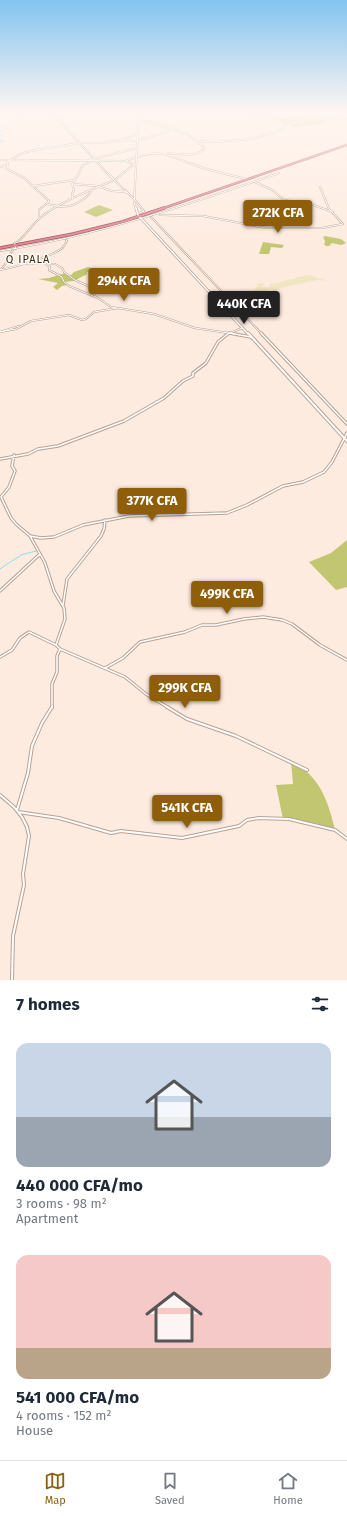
<!DOCTYPE html>
<html lang="en">
<head>
<meta charset="utf-8">
<style>
	:root { --surface:#fff; --page:#f6f6f7; --text:#1f2937; --muted:#747a83; --line:#e0e1e3; --accent:#8f5e0b }
	body { margin:0; font-family:"Fira Sans",sans-serif; background:var(--page); color:var(--text); height:100vh; display:flex; flex-direction:column; font-size:15px; white-space:nowrap }
	* { box-sizing:border-box; margin:0 }
	p { font-size:13px; color:var(--muted) }
	.icon { flex:none; width:22px; height:22px; fill:none; stroke:currentColor; stroke-width:2; stroke-linecap:round; stroke-linejoin:round }
	.map { position:relative; height:980px; overflow:hidden }
	.sheet { display:flex; flex-direction:column; background:var(--surface); flex:1 }
	.sheet>* { flex:none }
	.price { position:absolute; translate:-50% -34px; padding:0 9px; border-radius:4px; background:var(--accent); color:#fff; font-size:13px; line-height:26px; filter:drop-shadow(0 1px 2px #0008) }
	.price::after { content:''; position:absolute; left:50%; top:24px; width:12px; height:9px; margin-left:-6px; background:inherit; clip-path:polygon(0 0,100% 0,50% 100%) }
	.price.selected { background:#222; color:#fff }
	ul { padding:0; list-style:none }
	li { display:grid; align-content:center; gap:8px; height:212px; padding:0 16px }
	li span { display:grid; place-items:center; height:124px; border-radius:12px; color:#555 }
	li>.icon { margin-inline-start:auto }
	span .icon { width:72px; height:72px; fill:#fffc; stroke-width:1 }
	li b { font-size:17px }
	h2 { display:flex; justify-content:space-between; align-items:center; height:48px; padding:0 16px; font-size:17px }
	.menu { display:flex; justify-content:space-around; align-items:center; height:56px; border-top:1px solid var(--line); background:var(--surface); font-size:11px; color:var(--muted) }
	.menu a { display:grid; justify-items:center; gap:2px }
	.menu .selected { color:var(--accent) }
	.map>svg:first-child { display:block }
	.green { fill:#c3c670 }
	.sand { fill:#f0e6c1 }
	.lines { fill:none; stroke-linecap:round; stroke-linejoin:round }
	.stream { stroke:#8adcfb; stroke-width:1 }
	.minor-far2-casing { stroke:#b7a193; stroke-width:2 }
	.minor-far1-casing { stroke:#b7a193; stroke-width:3.5 }
	.minor-casing { stroke:#b7a193; stroke-width:4 }
	.tertiary-far2-casing { stroke:#b7a193; stroke-width:2 }
	.tertiary-far1-casing { stroke:#b7a193; stroke-width:3 }
	.tertiary-casing { stroke:#b7a193; stroke-width:4 }
	.trunk-far1-casing { stroke:#9f525a; stroke-width:2.5 }
	.trunk-casing { stroke:#9f525a; stroke-width:3.5 }
	.minor-far2 { stroke:#fff; stroke-width:1 }
	.minor-far1 { stroke:#fff; stroke-width:1.5 }
	.minor { stroke:#fff; stroke-width:2 }
	.tertiary-far2 { stroke:#fff; stroke-width:1 }
	.tertiary-far1 { stroke:#fff; stroke-width:1.5 }
	.tertiary { stroke:#fff; stroke-width:2 }
	.trunk-far1 { stroke:#df8490; stroke-width:1.5 }
	.trunk { stroke:#df8490; stroke-width:2 }
	.labels { text-anchor:middle; stroke-width:3; stroke-linejoin:round; paint-order:stroke }
	.far-quarter-label { font-size:11px; letter-spacing:1px; fill:#432b08; stroke:#fdfdfd }
</style>
</head>
<body>
<div class="map">
<svg width="347" height="980" viewBox="0 0 347 980">
	<rect width="100%" height="100%" fill="#feebdf"/>
	<!-- green -->
	<path class="green" d="M306 111H320L322 112V114L347 117V120L311 119C314 124 322 118 327 121 320 124 310 128 302 123L305 122 301 119 297 121V123L306 126 291 127 296 123 283 124 278 119C289 113 301 119 312 116H309L308 113 305 112Z
		M99 205 113 210 96 217 84 212Z
		M325 236 341 239 346 243 341 245 332 243 329 246H326L324 244 325 241 323 237Z
		M263 242 284 245 282 248 271 247 269 254H259Z
		M88 267 97 270 87 272V274L74 281 64 282 68 285 62 286 57 290 53 287 58 283 38 279 49 278 65 273 70 276 74 272Z
		M347 540V587L336 590 309 562 331 553Z
		M291 761C319 775 328 800 335 830L283 819 276 785 293 784Z"/>
	<!-- sand -->
	<path class="sand" d="M309 275 328 281C324 281 320 279 316 280 302 284 287 285 274 291L271 289 268 291V293L264 294 262 292 251 291 245 296H242L243 298H240L235 294 231 295 233 298 228 299 224 294 254 290 258 285 255 284 265 283 262 287H270V284L282 282 288 279 290 280 298 277Z"/>
	<g class="lines">
		<!-- stream -->
		<path class="stream" d="M299 111 323 118 347 119
			M317 115 347 118
			M14 120 21 117 17 113
			M0 132 17 119 35 111
			M0 135H4
			M0 140H3
			M0 142H4
			M0 569 21 555 36 551"/>
		<!-- minor-far2 casing -->
		<g class="minor-far2-casing">
			<path id="minor-far2" d="M218 114 223 111
				M316 114 321 111H329
				M60 121 69 126 68 129
				M138 121 151 122 187 134 205 148C196 158 180 154 168 153
				M285 126 316 115 314 111
				M121 140 138 134
				M196 141 216 142 253 139 282 130 285 125 274 117 257 116 238 111
				M0 160 126 161
				M48 160H64
				M89 160 137 148
				M136 165 126 161C161 146 168 156 200 167 215 172 231 175 246 179
				M0 167 6 165
				M115 180 134 164
				M255 182 272 190 284 200 313 205 333 212
				M72 184 97 186 112 191 125 192
				M33 186 75 180 83 165 90 162
				M126 190 125 192 128 193
				M91 191C90 195 86 197 82 200 70 209 60 207 47 204L49 201 24 178 7 169 8 161 23 153 35 150 80 143H103L120 140 137 141 169 131
				M73 198 72 194 74 190 72 184 75 180
				M134 199 144 211 137 214
				M160 215 203 216 266 228H322L343 224 329 209 320 187
				M151 217 262 334
				M39 218V210L46 204
				M16 249 14 244C25 238 30 226 40 218 59 202 89 191 112 181L114 179 107 173
				M0 251C96 236 187 205 279 173
				M25 264 44 263 50 267 49 270 62 277 64 282 69 286 98 298 111 307 116 308
				M48 264H55L62 268 64 272 75 280 88 286 96 297
				M0 270C11 268 59 255 64 246 65 245 66 243 67 241L66 240
				M0 270C8 264 7 257 13 250
				M0 332 16 329 31 321 69 315 82 320 86 319 94 312 118 308 154 314 195 328 235 334
				M0 332 19 326
				M228 334 242 328"/>
		</g>
		<!-- minor-far1 casing -->
		<g class="minor-far1-casing">
			<path id="minor-far1" d="M229 333 251 337
				M261 333 347 424
				M14 455 12 466 15 471 9 487 1 497 11 518 16 524 30 536 41 538 54 537 83 525 129 516 227 513 247 505 283 486 303 482 324 472 332 462 347 433
				M0 459 28 454 38 449 58 446 124 421 164 398 183 381 193 376V373L206 363 218 342 229 333
				M30 536 45 563 54 591 64 608 65 619 56 645 60 649 57 656V672L52 684V708
				M0 591 40 554
				M63 605 67 579 101 536 104 529 105 520
				M60 649 125 677 146 694 169 708
				M0 657 12 650 20 638 29 632 56 645
				M105 668 123 658 140 642 185 632 202 625H216L244 619 263 617 282 620 292 624 320 645 347 660"/>
		</g>
		<!-- minor casing -->
		<g class="minor-casing">
			<path id="minor" d="M167 707 187 719 236 736 307 770
				M0 795 14 807 22 817 27 827 29 836 23 874 24 885 13 936 12 980
				M17 810 28 773 32 746 42 723 52 707
				M18 812 59 818 111 833 121 831 182 838 239 826 247 820 259 818 289 819 335 830 347 839"/>
		</g>
		<!-- tertiary-far2 casing -->
		<g class="tertiary-far2-casing">
			<path id="tertiary-far2" d="M50 111 108 174 134 199
				M136 209 134 203 139 111"/>
		</g>
		<!-- tertiary-far1 casing -->
		<g class="tertiary-far1-casing">
			<path id="tertiary-far1" d="M136 208 138 215 248 334"/>
		</g>
		<!-- tertiary casing -->
		<g class="tertiary-casing">
			<path id="tertiary" d="M248 333 347 441"/>
		</g>
		<!-- trunk-far1 casing -->
		<g class="trunk-far1-casing">
			<path id="trunk-far1" d="M161 209 347 145"/>
		</g>
		<!-- trunk casing -->
		<g class="trunk-casing">
			<path id="trunk" d="M0 248 73 234 122 222 164 208"/>
		</g>
		<!-- minor-far2 -->
		<use href="#minor-far2" class="minor-far2"/>
		<!-- minor-far1 -->
		<use href="#minor-far1" class="minor-far1"/>
		<!-- minor -->
		<use href="#minor" class="minor"/>
		<!-- tertiary-far2 -->
		<use href="#tertiary-far2" class="tertiary-far2"/>
		<!-- tertiary-far1 -->
		<use href="#tertiary-far1" class="tertiary-far1"/>
		<!-- tertiary -->
		<use href="#tertiary" class="tertiary"/>
		<!-- trunk-far1 -->
		<use href="#trunk-far1" class="trunk-far1"/>
		<!-- trunk -->
		<use href="#trunk" class="trunk"/>
	</g>
	<!-- sky -->
	<linearGradient id="sky" x2="0" y2="1"><stop stop-color="#82c4f0"/><stop offset="0.45" stop-color="#fff6f1"/><stop offset="1" stop-color="#fff6f1" stop-opacity="0"/></linearGradient>
	<rect width="347" height="248" fill="url(#sky)"/>
	<g class="labels">
		<!-- far-quarter labels -->
		<g class="far-quarter-label">
			<text x="28" y="263">Q IPALA</text>
		</g>
	</g>
</svg>
<b class="price" style="left:278px;top:234px">272K CFA</b>
<b class="price" style="left:124px;top:302px">294K CFA</b>
<b class="price selected" style="left:244px;top:325px">440K CFA</b>
<b class="price" style="left:152px;top:522px">377K CFA</b>
<b class="price" style="left:227px;top:615px">499K CFA</b>
<b class="price" style="left:185px;top:709px">299K CFA</b>
<b class="price" style="left:187px;top:829px">541K CFA</b>
</div>
<section class="sheet">
<h2>7 homes<svg class="icon" aria-label="filters" viewBox="0 0 24 24"><path d="M4 7h16M4 17h16"/><circle cx="9" cy="7" r="2"/><circle cx="15" cy="17" r="2"/></svg></h2>
<ul>
<li><span style="background:linear-gradient(#c9d6e8 60%,#9aa5b1 0)"><svg class="icon" aria-label="home" viewBox="0 0 24 24"><path d="M3 11l9-7 9 7M6 9v11h12V9"/></svg></span><div><b>440 000 CFA/mo</b><p>3 rooms · 98 m²</p><p>Apartment</p></div></li>
<li><span style="background:linear-gradient(#f6c9c9 75%,#b9a48a 0)"><svg class="icon" aria-label="home" viewBox="0 0 24 24"><path d="M3 11l9-7 9 7M6 9v11h12V9"/></svg></span><div><b>541 000 CFA/mo</b><p>4 rooms · 152 m²</p><p>House</p></div></li>
</ul>
</section>
<nav class="menu">
<a class="selected"><svg class="icon" aria-label="map" viewBox="0 0 24 24"><path d="M3 6l6-2 6 2 6-2v14l-6 2-6-2-6 2zM9 4v14M15 6v14"/></svg>Map</a>
<a><svg class="icon" aria-label="saved" viewBox="0 0 24 24"><path d="M7 4h10v16l-5-4-5 4z"/></svg>Saved</a>
<a><svg class="icon" aria-label="home" viewBox="0 0 24 24"><path d="M3 11l9-7 9 7M6 9v11h12V9"/></svg>Home</a>
</nav>
</body>
</html>
